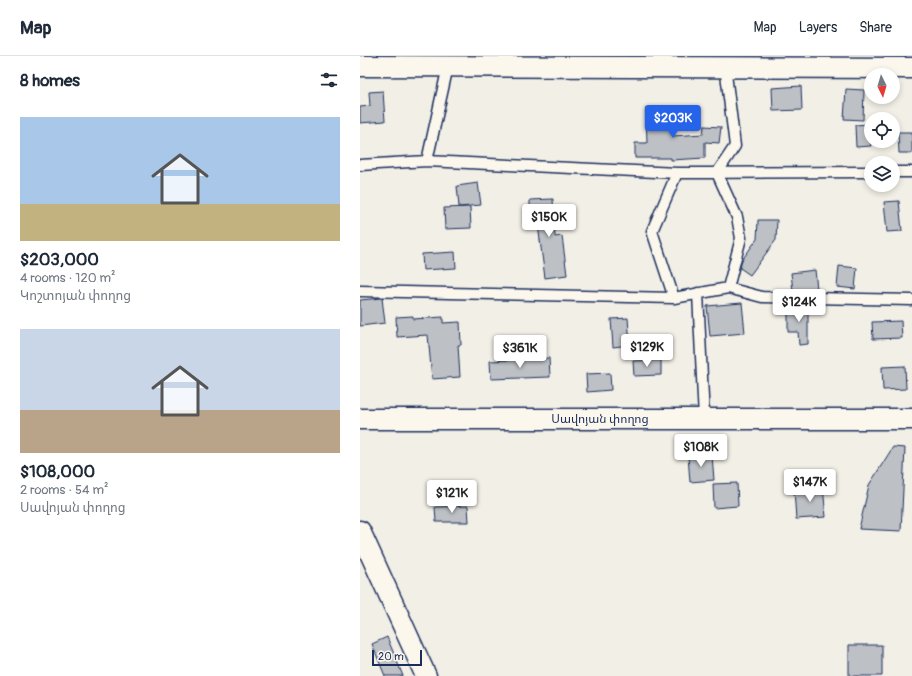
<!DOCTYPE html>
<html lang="en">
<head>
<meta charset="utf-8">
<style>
	:root { --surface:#fff; --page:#f6f6f7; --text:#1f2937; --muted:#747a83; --line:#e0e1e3; --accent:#2563eb }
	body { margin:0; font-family:Pangolin,"Noto Sans Armenian",sans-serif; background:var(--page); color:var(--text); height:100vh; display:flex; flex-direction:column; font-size:15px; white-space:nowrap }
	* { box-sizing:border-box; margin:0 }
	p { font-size:13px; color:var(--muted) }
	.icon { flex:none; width:22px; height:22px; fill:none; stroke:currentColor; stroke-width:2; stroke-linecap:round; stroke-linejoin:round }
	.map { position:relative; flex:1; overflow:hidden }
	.drawer { display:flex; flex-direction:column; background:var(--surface); width:360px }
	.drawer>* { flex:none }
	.needle { width:26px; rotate:175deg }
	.tools { position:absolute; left:504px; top:12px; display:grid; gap:8px }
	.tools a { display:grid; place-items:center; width:36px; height:36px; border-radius:50%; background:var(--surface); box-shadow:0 2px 6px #0003; font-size:20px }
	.scale { position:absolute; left:12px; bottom:10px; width:50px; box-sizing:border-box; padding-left:4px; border:2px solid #1b2f5e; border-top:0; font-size:11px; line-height:14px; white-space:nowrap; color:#1b2f5e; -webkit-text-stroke:3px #fbf7ec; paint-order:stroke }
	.price { position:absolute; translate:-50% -34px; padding:0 9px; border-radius:4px; background:#fff; color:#222; font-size:13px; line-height:26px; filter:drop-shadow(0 1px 2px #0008) }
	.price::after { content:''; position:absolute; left:50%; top:24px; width:12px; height:9px; margin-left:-6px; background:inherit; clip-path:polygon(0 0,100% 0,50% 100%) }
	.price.on { background:var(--accent); color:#fff }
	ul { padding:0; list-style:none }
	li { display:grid; align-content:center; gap:8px; height:212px; padding:0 20px }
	li span { display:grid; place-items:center; height:124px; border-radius:0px; color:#555 }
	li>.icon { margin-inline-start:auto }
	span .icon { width:72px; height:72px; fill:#fffc; stroke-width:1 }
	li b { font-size:17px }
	h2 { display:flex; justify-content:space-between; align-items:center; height:48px; padding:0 20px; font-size:17px }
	header { display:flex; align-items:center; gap:24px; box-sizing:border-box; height:56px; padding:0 20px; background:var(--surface); border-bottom:1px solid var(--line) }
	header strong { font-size:19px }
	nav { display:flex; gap:22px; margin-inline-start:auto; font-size:14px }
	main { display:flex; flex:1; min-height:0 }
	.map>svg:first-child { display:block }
	.building { fill:#bdc0c4; stroke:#1b2f5e }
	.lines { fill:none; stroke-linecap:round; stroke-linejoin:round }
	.service-casing { stroke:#1b2f5e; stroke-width:13 }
	.minor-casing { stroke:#1b2f5e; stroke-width:23 }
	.service { stroke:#fbf7ec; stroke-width:10 }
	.minor { stroke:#fbf7ec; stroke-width:20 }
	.labels { text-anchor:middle; stroke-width:4; stroke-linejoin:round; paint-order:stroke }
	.street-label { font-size:12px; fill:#1b2f5e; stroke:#fbf7ec }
</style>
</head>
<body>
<header>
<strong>Map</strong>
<nav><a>Map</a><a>Layers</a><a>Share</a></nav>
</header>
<main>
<section class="drawer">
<h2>8 homes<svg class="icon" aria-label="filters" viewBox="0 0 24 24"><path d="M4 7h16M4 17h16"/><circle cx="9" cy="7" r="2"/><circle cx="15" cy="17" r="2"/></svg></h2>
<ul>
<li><span style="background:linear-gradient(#a9c7e8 70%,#c2b280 0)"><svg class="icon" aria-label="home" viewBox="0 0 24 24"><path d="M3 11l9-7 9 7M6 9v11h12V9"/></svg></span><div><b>$203,000</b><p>4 rooms · 120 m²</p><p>Կոշտոյան փողոց</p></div></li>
<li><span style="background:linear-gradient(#c9d6e8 65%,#b9a48a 0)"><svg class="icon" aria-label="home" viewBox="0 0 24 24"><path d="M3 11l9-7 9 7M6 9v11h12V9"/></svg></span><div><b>$108,000</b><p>2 rooms · 54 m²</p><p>Սավոյան փողոց</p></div></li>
</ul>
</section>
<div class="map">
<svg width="552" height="620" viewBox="0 0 552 620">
	<rect width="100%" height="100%" fill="#f2efe6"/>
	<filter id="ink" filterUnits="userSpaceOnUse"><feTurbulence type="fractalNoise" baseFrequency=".025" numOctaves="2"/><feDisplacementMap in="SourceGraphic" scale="8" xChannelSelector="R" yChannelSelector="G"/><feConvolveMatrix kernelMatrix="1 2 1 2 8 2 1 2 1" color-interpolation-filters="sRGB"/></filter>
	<g filter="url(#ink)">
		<!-- building -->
		<path class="building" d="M441 30 442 54 413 55 412 32Z
			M486 33 504 34 503 64 484 63Z
			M23 35 25 65 0 67V51L10 50 9 36Z
			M312 51 313 80 343 78 344 70 361 71 359 87 345 86V102L311 104V102H275V87H287L286 52Z
			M509 68 511 90 496 91 495 69Z
			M538 76H552V97H539Z
			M118 127 121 149 99 151 97 130Z
			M193 143 195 181 202 180 207 219 185 222 177 161H170V144Z
			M539 145 542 175 527 176 524 146Z
			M110 151 111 172 85 173 84 152Z
			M398 164H417L416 184 390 219 380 212 382 204 397 183Z
			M95 196 96 212 63 214 62 198Z
			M479 210 497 212 495 233 477 231Z
			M455 214 457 233 448 234V235H433L431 217Z
			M22 242 25 267 0 270V244Z
			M382 247 385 277 350 280 347 250Z
			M435 248H448V288L439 289 438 276H428V255H435Z
			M53 260V263L83 261V267L100 266 101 289H98L100 321 72 323 68 279 37 281 36 261Z
			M268 262 270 289 253 291 251 263Z
			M541 265 542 282 513 283 512 266Z
			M189 302 190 321 131 323 130 305Z
			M301 304V319L274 320 273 305Z
			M545 310 546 333 523 334 522 311Z
			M250 317 251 334 227 336 226 318Z
			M533 391 545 392 541 475 499 473 509 429Z
			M352 399 354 424 330 426 328 400Z
			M377 427 378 450 354 452 353 428Z
			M463 431 466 461 436 463 434 434Z
			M108 450 109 466H76L75 451Z
			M27 581 43 620H25L12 588Z
			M489 589H522V620H489Z"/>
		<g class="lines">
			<!-- service casing -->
			<g class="service-casing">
				<path id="service" d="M365 10 375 90 357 117 377 161 381 182 368 232
					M67 105 88 10
					M0 109 67 105 317 117 511 116
					M533 116H552
					M0 235 314 242 368 232 402 241 552 244
					M338 237 344 363
					M314 242 292 175 317 117"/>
			</g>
			<!-- minor casing -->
			<g class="minor-casing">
				<g id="minor">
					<path d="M0 10 552 12"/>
					<path id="s1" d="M0 363H552"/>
					<path d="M0 475 66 620"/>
				</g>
			</g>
			<!-- service -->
			<use href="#service" class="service"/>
			<!-- minor -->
			<use href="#minor" class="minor"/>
		</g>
	</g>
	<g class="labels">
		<!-- street labels -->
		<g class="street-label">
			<text dy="4" stroke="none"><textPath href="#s1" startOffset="240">Սավոյան փողոց</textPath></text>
		</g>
	</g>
</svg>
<div class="tools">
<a><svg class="needle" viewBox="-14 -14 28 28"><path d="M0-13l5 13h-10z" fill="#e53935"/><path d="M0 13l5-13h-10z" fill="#747a83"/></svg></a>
<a><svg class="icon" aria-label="locate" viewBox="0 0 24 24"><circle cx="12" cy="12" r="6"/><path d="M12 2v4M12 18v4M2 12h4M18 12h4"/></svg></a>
<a><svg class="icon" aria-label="layers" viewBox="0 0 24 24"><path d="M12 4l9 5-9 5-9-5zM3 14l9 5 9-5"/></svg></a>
</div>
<div class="scale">20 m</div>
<b class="price on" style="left:313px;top:83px">$203K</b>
<b class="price" style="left:189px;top:182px">$150K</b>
<b class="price" style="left:439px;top:267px">$124K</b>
<b class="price" style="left:287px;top:312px">$129K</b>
<b class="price" style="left:160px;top:313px">$361K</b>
<b class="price" style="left:341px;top:412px">$108K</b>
<b class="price" style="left:450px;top:447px">$147K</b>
<b class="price" style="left:92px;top:458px">$121K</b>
</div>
</main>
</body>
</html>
